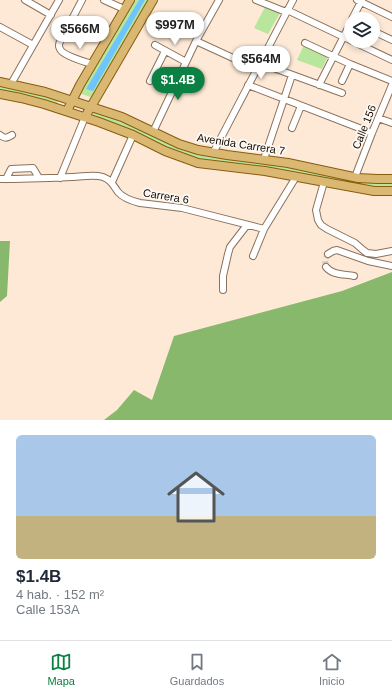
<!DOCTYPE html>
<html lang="es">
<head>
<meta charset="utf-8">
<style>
	:root { --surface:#fff; --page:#f6f6f7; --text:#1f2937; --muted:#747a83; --line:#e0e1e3; --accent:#0b8043 }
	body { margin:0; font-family:Arial,sans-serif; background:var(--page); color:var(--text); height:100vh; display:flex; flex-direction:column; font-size:15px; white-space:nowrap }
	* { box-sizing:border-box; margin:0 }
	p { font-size:13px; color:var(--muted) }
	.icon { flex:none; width:22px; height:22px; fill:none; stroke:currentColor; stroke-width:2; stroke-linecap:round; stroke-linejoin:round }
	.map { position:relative; height:420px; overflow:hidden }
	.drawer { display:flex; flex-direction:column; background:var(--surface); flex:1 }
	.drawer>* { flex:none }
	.tools { position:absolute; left:344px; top:12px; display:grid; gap:8px }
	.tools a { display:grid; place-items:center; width:36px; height:36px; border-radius:50%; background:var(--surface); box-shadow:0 2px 6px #0003; font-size:20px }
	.price { position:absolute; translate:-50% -34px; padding:0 9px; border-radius:14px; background:#fff; color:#222; font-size:13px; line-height:26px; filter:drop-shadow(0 1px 2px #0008) }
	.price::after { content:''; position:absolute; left:50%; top:24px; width:12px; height:9px; margin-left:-6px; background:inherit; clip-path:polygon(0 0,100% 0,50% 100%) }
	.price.active { background:var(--accent); color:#fff }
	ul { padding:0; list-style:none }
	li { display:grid; align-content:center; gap:8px; height:212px; padding:0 16px }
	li+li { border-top:1px solid var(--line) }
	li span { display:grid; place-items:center; height:124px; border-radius:6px; color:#555 }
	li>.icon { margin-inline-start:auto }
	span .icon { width:72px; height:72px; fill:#fffc; stroke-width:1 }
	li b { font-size:17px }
	.tab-bar { display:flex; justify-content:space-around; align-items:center; height:56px; border-top:1px solid var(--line); background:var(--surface); font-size:11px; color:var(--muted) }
	.tab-bar a { display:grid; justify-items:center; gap:2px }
	.tab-bar .active { color:var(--accent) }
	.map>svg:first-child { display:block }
	.green { fill:#b8e69d }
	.forest { fill:#88b86c }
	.water { fill:#6ec5fd }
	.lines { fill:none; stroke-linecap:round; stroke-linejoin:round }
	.minor-tunnel { stroke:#dbc8b7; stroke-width:6; stroke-dasharray:6 3; stroke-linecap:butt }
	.minor-casing { stroke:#8a725d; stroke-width:8 }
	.major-casing { stroke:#865d0f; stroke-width:10 }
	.minor { stroke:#fff; stroke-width:6 }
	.major { stroke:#dbb872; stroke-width:8 }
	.labels { text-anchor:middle; stroke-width:3.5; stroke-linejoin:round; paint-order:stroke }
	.street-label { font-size:11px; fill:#140c05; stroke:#fff9f4 }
</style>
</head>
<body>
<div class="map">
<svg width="392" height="420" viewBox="0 0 392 420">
	<rect width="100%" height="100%" fill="#fee9d6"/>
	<!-- green -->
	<path class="green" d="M133 0H151L93 98 79 93Z
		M265 7 280 13 268 34 254 28Z
		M304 45 328 56 322 69 297 60Z
		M0 85 58 99 57 105 0 92Z
		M94 111 125 122 163 140 351 180 350 182H347L201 161 181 154 92 117Z
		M357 180 392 182V188H377L352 186Z"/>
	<!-- forest -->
	<path class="forest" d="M0 241H10L7 296 0 302Z
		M392 272V420H104L117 410 134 390 152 400 174 336 342 291Z"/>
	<!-- water -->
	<path class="water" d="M139 0H145L93 91 86 89Z"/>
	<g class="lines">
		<!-- minor-tunnel -->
		<path class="minor-tunnel" d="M326 267 325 260 328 254"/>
		<!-- minor casing -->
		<g class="minor-casing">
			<path id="minor" d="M25 0 51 15
				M82 0 61 40C59 43 58 46 60 49 62 55 85 62 92 64
				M104 0 124 9
				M256 0 286 12
				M357 0 392 17
				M287 10 392 60
				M352 19 362 0
				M0 27 33 45
				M373 31 392 40
				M196 41 257 69
				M305 43 350 64 392 81
				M155 45 186 62
				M260 63 342 93
				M150 81 165 51
				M342 81 350 64
				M11 84 59 0
				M248 85 372 133
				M319 85 351 22
				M378 118 392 123
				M292 128 301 106
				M153 132 196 41 219 0
				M0 135C5 139 7 138 12 135
				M213 153 293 0
				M264 159 292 75
				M355 177 372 133 392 85
				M60 178 85 117
				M0 179C24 179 48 178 72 177 82 177 93 174 103 177 111 180 113 185 118 192 123 198 132 201 140 203L182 208 264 229
				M6 179 11 169 33 168 39 178
				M112 182 133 135
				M324 182 316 210 318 220 321 225 327 229 355 243 363 250 367 253 376 254 392 251
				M328 254 333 251 337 250 368 261 392 266
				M253 256 264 229 296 177
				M326 267C332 275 344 274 354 276
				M223 290V276L228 254 230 247 247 225"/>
		</g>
		<!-- major casing -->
		<g class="major-casing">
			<path id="major" d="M0 82 45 92 122 117 179 144 198 150 227 155 288 163 358 178 377 179H392
				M0 94 21 98 44 104 99 122 133 135 165 151 198 163 265 171 374 191H392
				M67 111 80 85 130 0
				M85 117 153 0"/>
		</g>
		<!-- minor -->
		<use href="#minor" class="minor"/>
		<!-- major -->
		<use href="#major" class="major"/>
	</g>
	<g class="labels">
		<!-- street labels -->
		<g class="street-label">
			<text transform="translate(364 127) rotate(-68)" y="4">Calle 156</text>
			<text transform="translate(241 144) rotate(9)" y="4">Avenida Carrera 7</text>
			<text transform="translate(166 196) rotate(9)" y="4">Carrera 6</text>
		</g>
	</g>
</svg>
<div class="tools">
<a><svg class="icon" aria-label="layers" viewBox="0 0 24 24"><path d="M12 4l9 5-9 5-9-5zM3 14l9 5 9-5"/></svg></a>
</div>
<b class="price" style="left:175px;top:46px">$997M</b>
<b class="price" style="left:80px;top:50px">$566M</b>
<b class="price" style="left:261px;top:80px">$564M</b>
<b class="price active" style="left:178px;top:101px">$1.4B</b>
</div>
<section class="drawer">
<ul>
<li><span style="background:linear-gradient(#a9c7e8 65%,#c2b280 0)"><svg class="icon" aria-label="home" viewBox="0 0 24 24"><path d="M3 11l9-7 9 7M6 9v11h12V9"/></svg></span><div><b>$1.4B</b><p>4 hab. · 152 m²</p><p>Calle 153A</p></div></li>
</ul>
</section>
<nav class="tab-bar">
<a class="active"><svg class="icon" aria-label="map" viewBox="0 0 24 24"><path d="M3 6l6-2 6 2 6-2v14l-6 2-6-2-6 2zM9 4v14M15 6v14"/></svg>Mapa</a>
<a><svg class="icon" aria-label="saved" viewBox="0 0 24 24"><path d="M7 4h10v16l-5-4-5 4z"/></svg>Guardados</a>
<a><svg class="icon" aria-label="home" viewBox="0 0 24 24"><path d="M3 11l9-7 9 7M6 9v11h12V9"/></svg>Inicio</a>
</nav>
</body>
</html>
